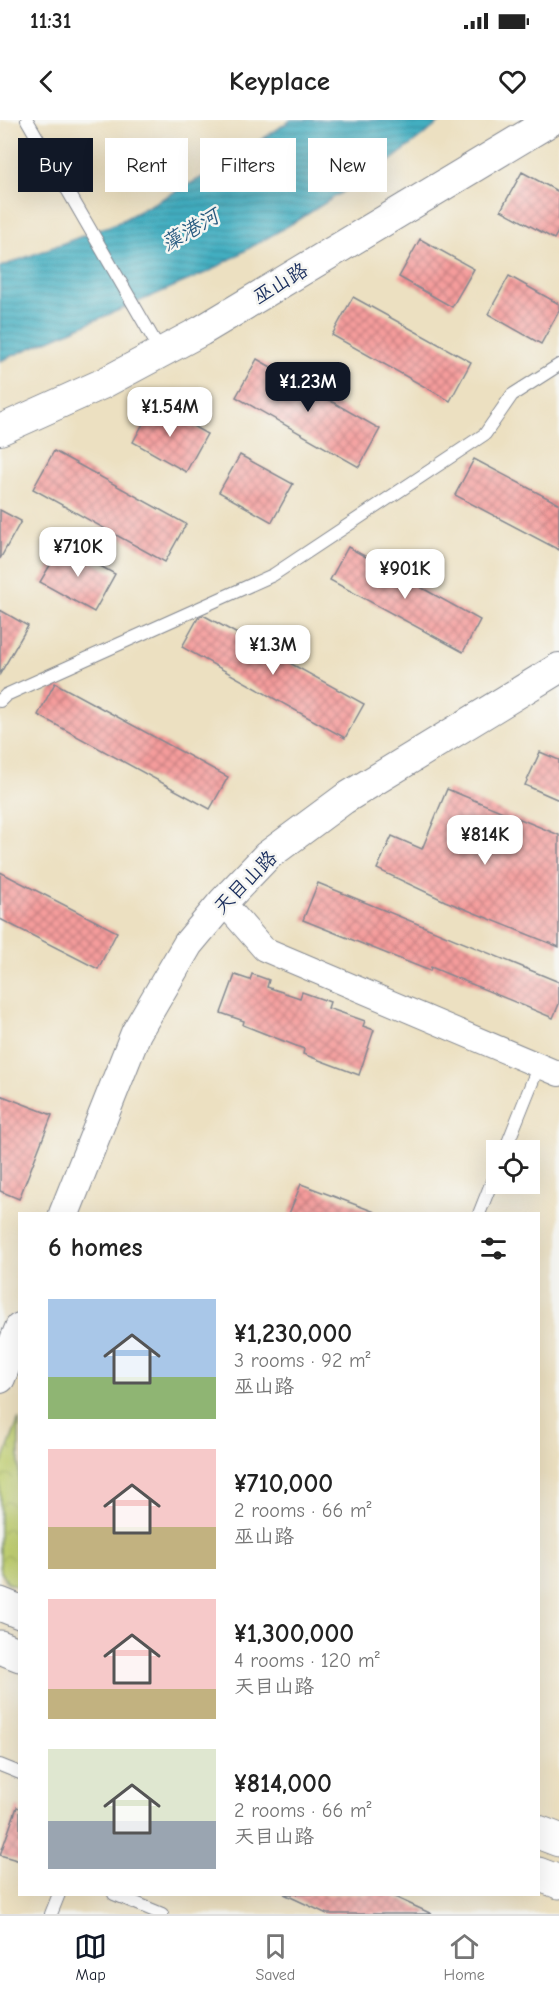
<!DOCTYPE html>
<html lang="en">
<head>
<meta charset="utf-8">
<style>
	:root { --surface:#fff; --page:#f2f2f2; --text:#222; --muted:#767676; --line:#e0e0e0; --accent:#111827 }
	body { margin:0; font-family:"Comic Neue","LXGW WenKai TC",sans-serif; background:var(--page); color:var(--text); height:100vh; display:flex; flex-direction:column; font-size:22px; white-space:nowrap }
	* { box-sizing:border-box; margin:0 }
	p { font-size:20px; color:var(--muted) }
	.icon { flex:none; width:33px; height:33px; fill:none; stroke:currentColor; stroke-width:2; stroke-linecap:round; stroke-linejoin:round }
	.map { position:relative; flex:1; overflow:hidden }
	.sheet { position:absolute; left:18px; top:1092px; width:522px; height:684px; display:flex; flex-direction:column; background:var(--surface); border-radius:0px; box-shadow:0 6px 24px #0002 }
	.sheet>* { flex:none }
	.top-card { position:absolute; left:18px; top:18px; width:524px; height:54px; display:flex; gap:12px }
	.fabs { position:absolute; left:486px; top:1020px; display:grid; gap:12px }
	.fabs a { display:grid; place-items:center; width:54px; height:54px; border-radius:0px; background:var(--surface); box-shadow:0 6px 24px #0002; font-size:30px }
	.price { position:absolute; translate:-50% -51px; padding:0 14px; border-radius:12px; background:#fff; color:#222; font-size:20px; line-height:39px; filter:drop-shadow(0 2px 3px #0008) }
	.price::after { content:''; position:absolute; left:50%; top:36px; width:18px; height:14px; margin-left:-9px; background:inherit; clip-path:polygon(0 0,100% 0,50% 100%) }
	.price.active { background:var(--accent); color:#fff }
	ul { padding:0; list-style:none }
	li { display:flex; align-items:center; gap:18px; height:150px; padding:0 30px }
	li span { display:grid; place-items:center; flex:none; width:168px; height:120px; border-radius:0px; color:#555 }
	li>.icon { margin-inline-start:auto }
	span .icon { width:72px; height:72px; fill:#fffc; stroke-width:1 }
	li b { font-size:26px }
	h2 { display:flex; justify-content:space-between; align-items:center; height:72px; padding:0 30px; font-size:26px }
	.pill { padding:0 21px; border-radius:0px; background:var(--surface); box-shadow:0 6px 24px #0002; font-size:21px; line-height:54px }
	.pill.active { background:var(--accent); color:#fff }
	.status { display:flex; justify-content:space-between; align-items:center; height:42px; padding:0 30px; background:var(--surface); direction:ltr }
	.status svg { height:16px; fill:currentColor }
	header { display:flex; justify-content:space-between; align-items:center; height:78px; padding:0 30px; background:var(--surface); font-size:27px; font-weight:800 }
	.tabs { display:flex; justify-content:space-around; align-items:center; height:84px; border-top:2px solid var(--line); background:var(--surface); font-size:16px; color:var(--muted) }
	.tabs a { display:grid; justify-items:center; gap:3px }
	.tabs .active { color:var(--accent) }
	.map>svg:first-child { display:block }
	.park { fill:url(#park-crowns); stroke:#6e8068; stroke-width:1.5 }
	.water { fill:url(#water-rules); stroke:#2f6f90; stroke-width:1.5 }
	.building { fill:url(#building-cross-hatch) }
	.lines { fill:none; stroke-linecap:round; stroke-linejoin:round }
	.service-casing { stroke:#848890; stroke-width:14 }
	.minor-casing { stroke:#848890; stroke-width:26 }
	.tertiary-casing { stroke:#848890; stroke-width:32 }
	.secondary-casing { stroke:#848890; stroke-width:35 }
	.service { stroke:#fff; stroke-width:12 }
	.minor { stroke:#fff; stroke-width:24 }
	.tertiary { stroke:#fff; stroke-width:30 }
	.secondary { stroke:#fff; stroke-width:33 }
	.labels { text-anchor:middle; stroke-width:5; stroke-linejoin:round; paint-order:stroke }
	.street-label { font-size:20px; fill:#1b2f5e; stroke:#f6f6f2 }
	.water-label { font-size:21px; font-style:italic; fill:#295c81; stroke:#f6f6f2 }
</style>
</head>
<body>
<div class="status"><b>11:31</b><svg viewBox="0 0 49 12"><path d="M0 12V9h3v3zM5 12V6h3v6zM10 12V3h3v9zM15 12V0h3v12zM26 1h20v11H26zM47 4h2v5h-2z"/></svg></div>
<header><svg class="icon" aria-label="back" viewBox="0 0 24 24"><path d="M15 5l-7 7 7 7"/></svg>Keyplace<svg class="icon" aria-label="heart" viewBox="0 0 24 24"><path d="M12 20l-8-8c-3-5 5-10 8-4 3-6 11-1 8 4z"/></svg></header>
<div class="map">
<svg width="559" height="1794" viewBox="0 0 559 1794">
	<defs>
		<pattern id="park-crowns" width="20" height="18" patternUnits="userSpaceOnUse" patternTransform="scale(1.5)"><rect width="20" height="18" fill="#c2d173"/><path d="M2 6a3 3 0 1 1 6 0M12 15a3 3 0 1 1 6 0" fill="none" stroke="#a6b466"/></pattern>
		<pattern id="water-rules" width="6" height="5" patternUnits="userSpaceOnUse" patternTransform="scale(1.5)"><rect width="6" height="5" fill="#43afc1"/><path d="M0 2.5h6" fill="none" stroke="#378fa0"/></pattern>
		<pattern id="building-cross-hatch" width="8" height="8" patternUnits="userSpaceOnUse" patternTransform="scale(1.5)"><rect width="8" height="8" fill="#f59c9b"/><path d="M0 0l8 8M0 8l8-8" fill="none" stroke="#c68082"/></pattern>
	</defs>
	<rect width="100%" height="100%" fill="#f6f6f2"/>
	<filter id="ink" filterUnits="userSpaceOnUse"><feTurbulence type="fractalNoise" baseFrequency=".0167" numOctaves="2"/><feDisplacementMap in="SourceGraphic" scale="12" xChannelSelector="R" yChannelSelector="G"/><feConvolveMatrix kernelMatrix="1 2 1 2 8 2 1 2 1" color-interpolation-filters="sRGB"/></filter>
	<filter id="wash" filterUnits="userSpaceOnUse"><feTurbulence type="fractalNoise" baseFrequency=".008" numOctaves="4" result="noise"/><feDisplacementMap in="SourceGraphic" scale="24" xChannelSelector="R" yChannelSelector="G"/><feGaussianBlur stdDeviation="1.35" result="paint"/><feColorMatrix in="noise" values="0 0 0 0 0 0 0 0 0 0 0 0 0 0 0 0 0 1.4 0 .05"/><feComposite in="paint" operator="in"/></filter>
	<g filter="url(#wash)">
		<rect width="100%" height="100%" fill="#ece0c1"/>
		<!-- park -->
		<path class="park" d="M19 1299V1467L8 1463 0 1452V1349Z"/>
		<!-- water -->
		<path class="water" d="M291 0H443L385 45 298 100 210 151 0 241V147L117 103 212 52Z"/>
		<g id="blocks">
			<!-- building -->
			<path class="building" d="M522 52 559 72V110L554 119 501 90Z
				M420 119 474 149 452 187 399 157Z
				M509 156 559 184V191L541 224 488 194Z
				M353 177 471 242 450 281 332 215Z
				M257 239 380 309 359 347 236 277Z
				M154 284 207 314 186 352 133 322Z
				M54 331 186 404 165 442 33 369Z
				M240 335 293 364 272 402 219 372Z
				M474 339 559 384V430L455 375Z
				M0 390 21 401 0 439Z
				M62 425 115 454 94 492 40 462Z
				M348 427 480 500 463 532 330 460Z
				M0 490 28 506 0 554Z
				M203 495 364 584 345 618 182 527 198 498Z
				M55 563 228 657 210 689 38 595Z
				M540 632 559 640V680L525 665Z
				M447 669 559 715V827L445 781 377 749 392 716 422 729Z
				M0 752 117 812 98 849 0 799Z
				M318 763 559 862V884L553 898 431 847 430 851 303 800Z
				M252 854 269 860 267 867 300 878 302 872 330 882 328 888 365 901 363 906 374 910 359 955 303 934 304 929 243 905 244 901 221 893 235 855 250 860Z
				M0 975 52 995 19 1079 0 1071Z
				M301 1064 375 1092V1094H289Z
				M17 1687 20 1688V1741L0 1735Z
				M284 1774H388L432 1794H327Z"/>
		</g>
	</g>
	<g filter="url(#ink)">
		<use href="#blocks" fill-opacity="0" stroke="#848890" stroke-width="1.5"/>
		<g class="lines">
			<!-- service casing -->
			<g class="service-casing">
				<path id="service" d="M27 0 161 232
					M0 581 6 575 273 455 485 314 512 275 559 245
					M505 1030 539 945
					M479 1094 496 1051
					M0 1645 20 1653
					M114 1774 162 1794
					M51 1794 59 1774"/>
			</g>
			<!-- minor casing -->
			<g class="minor-casing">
				<path id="minor" d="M223 782 264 829 559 954"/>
			</g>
			<!-- tertiary casing -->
			<g class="tertiary-casing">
				<path id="tertiary" d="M0 310 102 264 201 211 552 0
					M64 1094 136 913 188 824 223 782 267 736 344 679 559 548
					M0 1258 20 1208"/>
			</g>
			<!-- secondary casing -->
			<g class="secondary-casing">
				<path id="secondary" d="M0 1484 20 1492
					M0 1527 20 1535
					M538 1712 559 1720
					M538 1754 559 1762"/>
			</g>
			<!-- service -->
			<use href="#service" class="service"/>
			<!-- minor -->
			<use href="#minor" class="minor"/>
			<!-- tertiary -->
			<use href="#tertiary" class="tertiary"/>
			<!-- secondary -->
			<use href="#secondary" class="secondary"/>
		</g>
	</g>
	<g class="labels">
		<!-- street labels -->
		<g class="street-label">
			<text transform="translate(280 163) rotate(-31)" y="7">巫山路</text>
			<text transform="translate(245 762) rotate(-45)" y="7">天目山路</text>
		</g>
		<!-- water labels -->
		<g class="water-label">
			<text transform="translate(190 110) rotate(-30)" y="7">藻港河</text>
		</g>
	</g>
</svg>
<div class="fabs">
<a><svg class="icon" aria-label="locate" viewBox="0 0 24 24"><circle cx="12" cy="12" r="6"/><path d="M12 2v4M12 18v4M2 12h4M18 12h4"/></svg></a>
</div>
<b class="price active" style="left:308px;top:293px">¥1.23M</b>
<b class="price" style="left:170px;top:318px">¥1.54M</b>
<b class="price" style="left:78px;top:458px">¥710K</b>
<b class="price" style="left:405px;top:480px">¥901K</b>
<b class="price" style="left:273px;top:556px">¥1.3M</b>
<b class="price" style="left:485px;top:746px">¥814K</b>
<div class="top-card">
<a class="pill active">Buy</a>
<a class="pill">Rent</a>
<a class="pill">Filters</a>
<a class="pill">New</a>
</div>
<section class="sheet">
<h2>6 homes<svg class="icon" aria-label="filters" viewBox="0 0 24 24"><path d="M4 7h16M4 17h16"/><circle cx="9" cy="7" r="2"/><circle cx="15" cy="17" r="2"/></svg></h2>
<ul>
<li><span style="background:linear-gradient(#a9c7e8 65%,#8fb573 0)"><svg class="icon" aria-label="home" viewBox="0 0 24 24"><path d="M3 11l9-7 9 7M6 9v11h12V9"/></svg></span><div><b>¥1,230,000</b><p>3 rooms · 92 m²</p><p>巫山路</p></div></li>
<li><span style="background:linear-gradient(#f6c9c9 65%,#c2b280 0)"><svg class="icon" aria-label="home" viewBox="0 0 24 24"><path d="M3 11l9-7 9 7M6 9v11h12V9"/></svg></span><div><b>¥710,000</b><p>2 rooms · 66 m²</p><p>巫山路</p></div></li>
<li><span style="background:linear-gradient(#f6c9c9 75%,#c2b280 0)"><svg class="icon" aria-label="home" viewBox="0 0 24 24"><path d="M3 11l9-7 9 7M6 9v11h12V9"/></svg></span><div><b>¥1,300,000</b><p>4 rooms · 120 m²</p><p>天目山路</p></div></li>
<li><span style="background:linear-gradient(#dfe7d0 60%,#9aa5b1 0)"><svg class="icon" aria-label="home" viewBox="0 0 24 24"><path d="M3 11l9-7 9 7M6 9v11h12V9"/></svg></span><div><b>¥814,000</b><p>2 rooms · 66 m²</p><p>天目山路</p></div></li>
</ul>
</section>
</div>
<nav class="tabs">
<a class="active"><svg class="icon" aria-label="map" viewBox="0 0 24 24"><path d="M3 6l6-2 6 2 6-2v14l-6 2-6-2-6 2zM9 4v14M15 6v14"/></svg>Map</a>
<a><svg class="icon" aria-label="saved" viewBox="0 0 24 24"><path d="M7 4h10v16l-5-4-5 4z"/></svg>Saved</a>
<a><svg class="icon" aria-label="home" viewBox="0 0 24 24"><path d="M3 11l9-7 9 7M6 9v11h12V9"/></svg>Home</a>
</nav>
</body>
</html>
